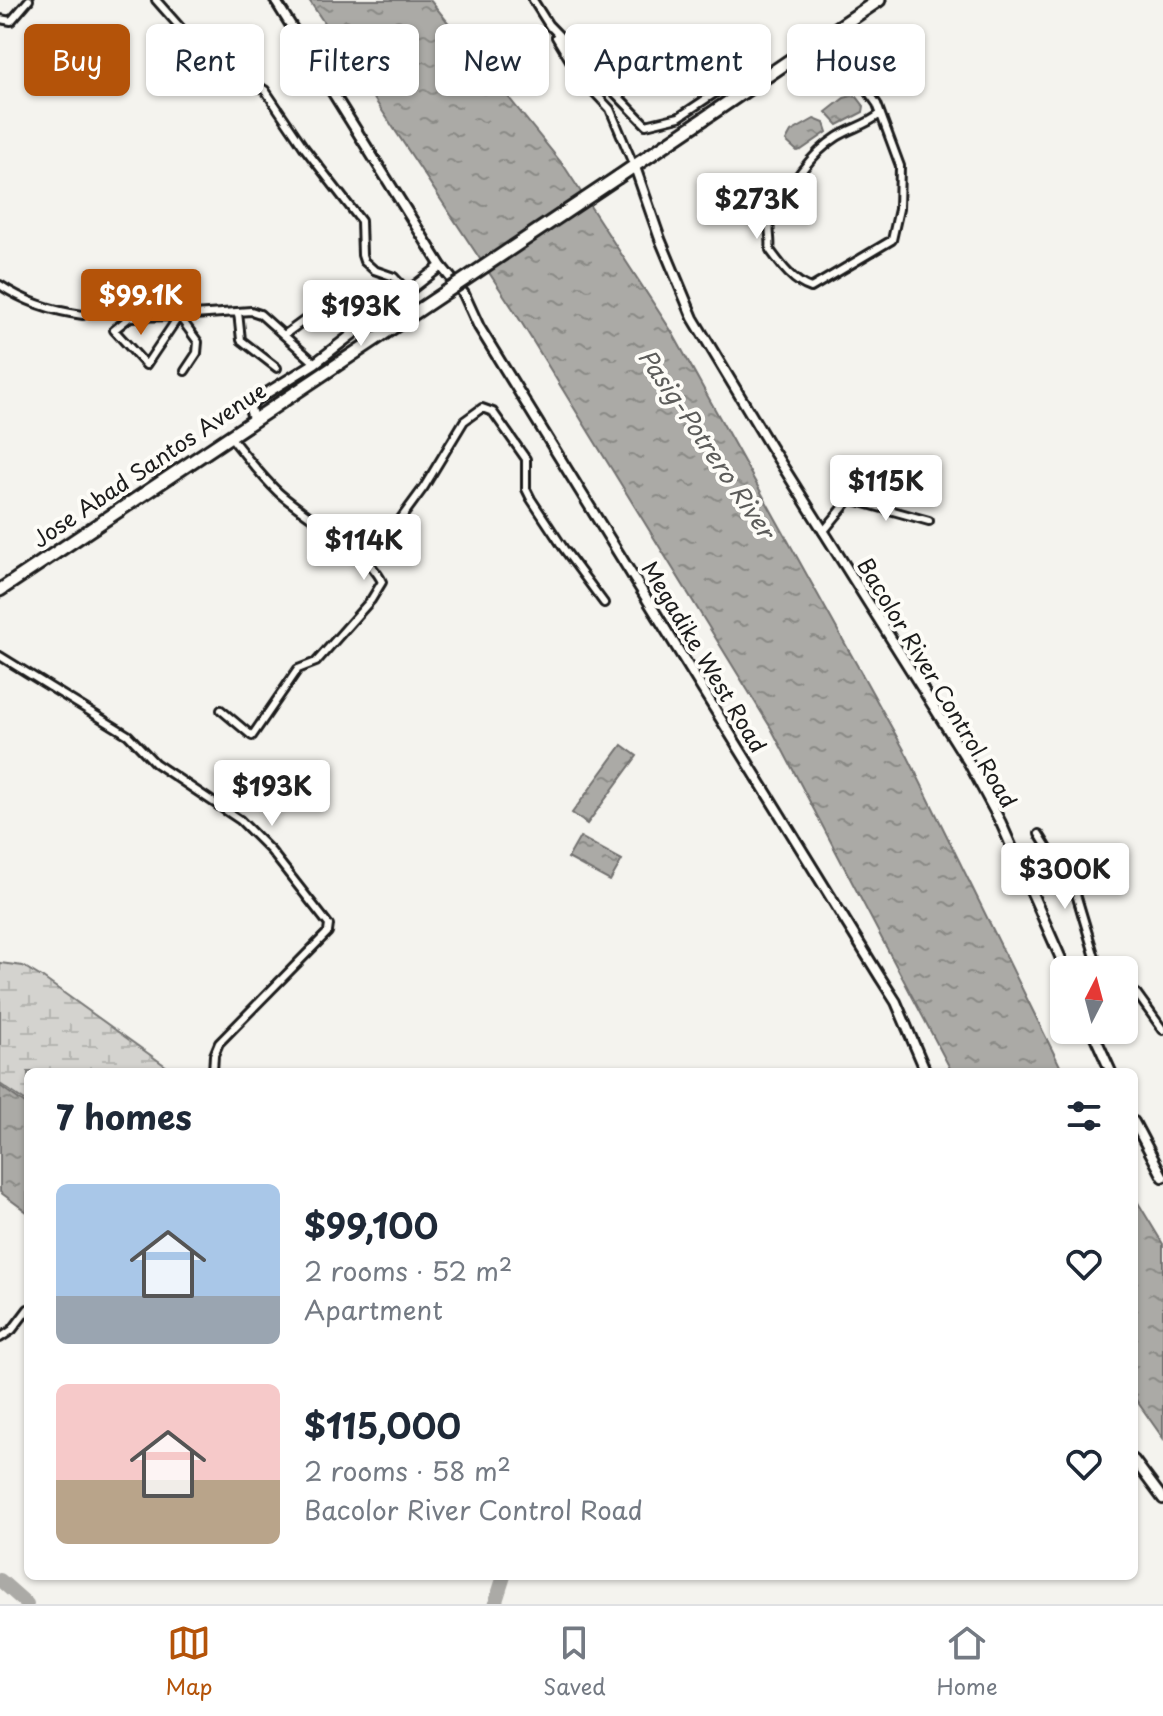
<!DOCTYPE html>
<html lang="en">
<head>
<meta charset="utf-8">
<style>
	:root { --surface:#fff; --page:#f6f6f7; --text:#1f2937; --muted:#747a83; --line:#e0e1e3; --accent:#b45309 }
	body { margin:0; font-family:"Playpen Sans",sans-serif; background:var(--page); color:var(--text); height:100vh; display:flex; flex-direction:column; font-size:30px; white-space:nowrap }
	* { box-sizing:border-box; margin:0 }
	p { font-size:26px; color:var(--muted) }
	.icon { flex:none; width:44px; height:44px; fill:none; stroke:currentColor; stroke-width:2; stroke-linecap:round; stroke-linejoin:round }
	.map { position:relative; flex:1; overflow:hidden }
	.sheet { position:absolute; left:24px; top:1068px; width:1114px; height:512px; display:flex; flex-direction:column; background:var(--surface); border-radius:12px; box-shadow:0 2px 6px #0004 }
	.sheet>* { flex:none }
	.guide { position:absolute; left:24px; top:24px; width:1116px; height:72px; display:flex; gap:16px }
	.needle { width:52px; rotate:6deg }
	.fabs { position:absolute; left:1050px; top:956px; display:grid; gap:16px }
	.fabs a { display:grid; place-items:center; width:88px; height:88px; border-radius:12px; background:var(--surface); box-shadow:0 2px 6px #0004; font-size:40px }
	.price { position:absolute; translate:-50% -68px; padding:0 18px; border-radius:8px; background:#fff; color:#222; font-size:26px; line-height:52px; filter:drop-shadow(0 2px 4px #0008) }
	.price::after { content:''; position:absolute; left:50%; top:48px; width:24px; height:18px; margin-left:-12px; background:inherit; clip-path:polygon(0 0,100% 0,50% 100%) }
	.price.on { background:var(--accent); color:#fff }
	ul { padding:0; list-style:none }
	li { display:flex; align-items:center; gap:24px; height:200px; padding:0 32px }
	li span { display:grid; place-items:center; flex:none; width:224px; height:160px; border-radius:12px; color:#555 }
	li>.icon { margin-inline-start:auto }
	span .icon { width:96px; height:96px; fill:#fffc; stroke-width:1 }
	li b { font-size:34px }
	h2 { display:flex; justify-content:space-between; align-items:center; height:96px; padding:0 32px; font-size:34px }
	.tag { padding:0 28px; border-radius:12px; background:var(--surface); box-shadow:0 2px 6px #0004; font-size:28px; line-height:72px }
	.tag.on { background:var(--accent); color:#fff }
	.tab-bar { display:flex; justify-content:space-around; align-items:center; height:112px; border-top:2px solid var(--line); background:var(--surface); font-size:22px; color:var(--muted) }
	.tab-bar a { display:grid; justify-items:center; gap:4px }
	.tab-bar .on { color:var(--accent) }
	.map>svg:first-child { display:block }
	.wetland { fill:url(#wetland-marsh); stroke:#787876; stroke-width:2 }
	.water { fill:url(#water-ripples); stroke:#72716f; stroke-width:2 }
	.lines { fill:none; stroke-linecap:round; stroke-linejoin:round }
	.river { stroke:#abaaa6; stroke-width:14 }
	.street-casing { stroke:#1c1c1c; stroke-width:12 }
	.secondary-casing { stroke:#1c1c1c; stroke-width:14 }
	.highway-casing { stroke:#1c1c1c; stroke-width:17 }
	.street { stroke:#fdfcf7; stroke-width:6 }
	.secondary { stroke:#fdfcf7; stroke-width:8 }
	.highway { stroke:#fdfcf7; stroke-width:11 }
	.highway-bridge-casing { stroke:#1c1c1c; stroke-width:17; stroke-linecap:butt }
	.highway-bridge { stroke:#fdfcf7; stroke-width:11 }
	.labels { text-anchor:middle; stroke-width:8; stroke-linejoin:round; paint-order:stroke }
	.street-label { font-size:22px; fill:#1c1c1c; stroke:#fdfcf7 }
	.water-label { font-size:24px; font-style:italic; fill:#5c5c5a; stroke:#fdfcf7 }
</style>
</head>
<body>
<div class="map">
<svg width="1163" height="1604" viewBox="0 0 1163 1604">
	<defs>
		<pattern id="wetland-marsh" width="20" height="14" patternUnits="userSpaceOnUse" patternTransform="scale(2)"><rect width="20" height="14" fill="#d4d3cf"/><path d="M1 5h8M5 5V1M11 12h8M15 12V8" fill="none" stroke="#b5b5b1"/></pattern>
		<pattern id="water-ripples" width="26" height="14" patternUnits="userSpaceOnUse" patternTransform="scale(2)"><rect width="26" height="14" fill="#abaaa6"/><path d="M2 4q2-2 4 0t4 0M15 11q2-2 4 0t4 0" fill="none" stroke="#8a8a86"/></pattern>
	</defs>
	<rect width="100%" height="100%" fill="#f4f3ee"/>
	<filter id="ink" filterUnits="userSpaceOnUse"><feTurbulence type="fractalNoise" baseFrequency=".0125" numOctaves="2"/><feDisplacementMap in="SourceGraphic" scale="16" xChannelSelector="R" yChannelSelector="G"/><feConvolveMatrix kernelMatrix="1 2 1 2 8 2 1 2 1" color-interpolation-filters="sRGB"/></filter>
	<g filter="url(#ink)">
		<!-- wetland -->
		<path class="wetland" d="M0 963 23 966 43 978 174 1072H28V1103L0 1084Z"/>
		<!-- water -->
		<path class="water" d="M309 0H430L564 166 672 332 908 757 1063 1072H952L771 728 515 312Z
			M852 96 857 97 864 106 863 112 838 125 826 112 844 98Z
			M814 119 824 123 827 132 801 150 797 151 786 141 791 132Z
			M622 745 637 756 587 824 572 813Z
			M580 837 622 860 610 881 568 858Z
			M0 1086 28 1106 27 1212 0 1192Z
			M1134 1196 1163 1244V1438L1134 1397Z"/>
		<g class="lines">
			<!-- river -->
			<path class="river" d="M0 1580 27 1604
				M495 1604 504 1576"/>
			<!-- street casing -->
			<g class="street-casing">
				<path id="street" d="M156 0 201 51 265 90 303 146 361 221 362 255 364 261 374 270 394 277 408 292
					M533 0 550 27
					M0 19 11 21 29 0
					M549 25 646 125 679 117 718 91 753 83
					M556 37 580 77 610 109 634 166
					M823 40 864 86 877 104 900 166 899 209 892 240 816 285 811 288C793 282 781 265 770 250 772 239 767 230 771 219 789 189 807 156 837 137 851 128 867 125 880 114
					M0 285C25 302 53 311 83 315
					M238 312 241 340 277 368
					M284 335 343 292
					M185 371 197 353 198 342 179 316 146 365 114 330 130 317 179 316 251 311 260 314 315 363
					M850 499 929 521
					M823 532 878 465
					M360 556 367 557 380 547 424 487 464 421 482 408 493 412 526 459V489L531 499 564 549 604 603
					M0 656 128 735 155 763 240 820 271 851 329 925 328 932 219 1043 214 1055 213 1072
					M221 710 252 736 298 669 316 662 371 600 382 582C369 552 304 516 278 492 260 475 245 455 229 435
					M1039 834 1076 894 1097 964 1106 970
					M1018 863 1048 849
					M1124 985 1137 994 1163 1030
					M0 1338 12 1330 28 1309"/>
			</g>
			<!-- secondary casing -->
			<g class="secondary-casing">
				<path id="secondary" d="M275 0 441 266 464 294 479 327 880 977 896 1002 926 1072
					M635 167 660 239 693 318 770 446 969 763 1001 823 1066 970
					M253 419 250 408 254 401 315 363 441 266
					M1092 1030 1111 1072
					M1134 1122 1163 1177
					M1134 1460 1163 1499"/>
			</g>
			<!-- highway casing -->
			<g class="highway-casing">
				<path id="highway" d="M618 177 879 0
					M0 590 446 292"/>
			</g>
			<!-- street -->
			<use href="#street" class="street"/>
			<!-- secondary -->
			<use href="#secondary" class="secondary"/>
			<!-- highway -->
			<use href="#highway" class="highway"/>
			<!-- highway-bridge casing -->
			<g class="highway-bridge-casing">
				<path id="highway-bridge" d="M446 292 618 177"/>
			</g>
			<!-- highway-bridge -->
			<use href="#highway-bridge" class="highway-bridge"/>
		</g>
	</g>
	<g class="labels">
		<!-- street labels -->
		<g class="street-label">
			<text transform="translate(149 465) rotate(-34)" y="8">Jose Abad Santos Avenue</text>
			<text transform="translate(704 657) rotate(59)" y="8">Megadike West Road</text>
			<text transform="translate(937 683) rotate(59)" y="8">Bacolor River Control Road</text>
		</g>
		<!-- water labels -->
		<g class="water-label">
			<text transform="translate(706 444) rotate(56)" y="8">Pasig-Potrero River</text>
		</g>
	</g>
</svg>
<div class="fabs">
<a><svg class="needle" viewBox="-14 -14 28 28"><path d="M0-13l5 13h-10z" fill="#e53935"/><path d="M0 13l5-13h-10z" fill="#747a83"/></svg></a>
</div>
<b class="price" style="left:757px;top:241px">$273K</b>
<b class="price on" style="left:141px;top:337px">$99.1K</b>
<b class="price" style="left:361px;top:348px">$193K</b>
<b class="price" style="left:886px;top:523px">$115K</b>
<b class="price" style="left:364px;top:582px">$114K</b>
<b class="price" style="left:272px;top:828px">$193K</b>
<b class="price" style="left:1065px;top:911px">$300K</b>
<div class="guide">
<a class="tag on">Buy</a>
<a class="tag">Rent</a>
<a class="tag">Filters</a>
<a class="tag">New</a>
<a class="tag">Apartment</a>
<a class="tag">House</a>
</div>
<section class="sheet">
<h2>7 homes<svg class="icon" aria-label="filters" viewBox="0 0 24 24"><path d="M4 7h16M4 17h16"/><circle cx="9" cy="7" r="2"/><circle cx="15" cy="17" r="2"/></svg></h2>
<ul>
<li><span style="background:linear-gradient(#a9c7e8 70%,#9aa5b1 0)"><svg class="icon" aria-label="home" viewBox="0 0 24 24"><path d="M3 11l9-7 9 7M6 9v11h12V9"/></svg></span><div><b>$99,100</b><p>2 rooms · 52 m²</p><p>Apartment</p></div><svg class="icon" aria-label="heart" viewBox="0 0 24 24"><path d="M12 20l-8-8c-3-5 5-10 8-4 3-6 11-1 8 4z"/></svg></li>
<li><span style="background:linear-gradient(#f6c9c9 60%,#b9a48a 0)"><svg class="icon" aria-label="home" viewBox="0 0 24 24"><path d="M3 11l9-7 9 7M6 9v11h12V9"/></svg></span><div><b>$115,000</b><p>2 rooms · 58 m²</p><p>Bacolor River Control Road</p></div><svg class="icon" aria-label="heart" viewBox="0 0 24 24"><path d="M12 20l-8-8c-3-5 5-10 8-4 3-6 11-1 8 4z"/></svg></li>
</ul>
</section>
</div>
<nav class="tab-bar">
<a class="on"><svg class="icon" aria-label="map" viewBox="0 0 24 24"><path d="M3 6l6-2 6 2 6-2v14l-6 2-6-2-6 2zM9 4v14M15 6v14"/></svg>Map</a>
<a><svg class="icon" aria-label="saved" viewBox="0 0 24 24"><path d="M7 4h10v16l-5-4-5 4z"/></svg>Saved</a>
<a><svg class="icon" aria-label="home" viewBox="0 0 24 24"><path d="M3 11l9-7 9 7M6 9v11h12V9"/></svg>Home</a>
</nav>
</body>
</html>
